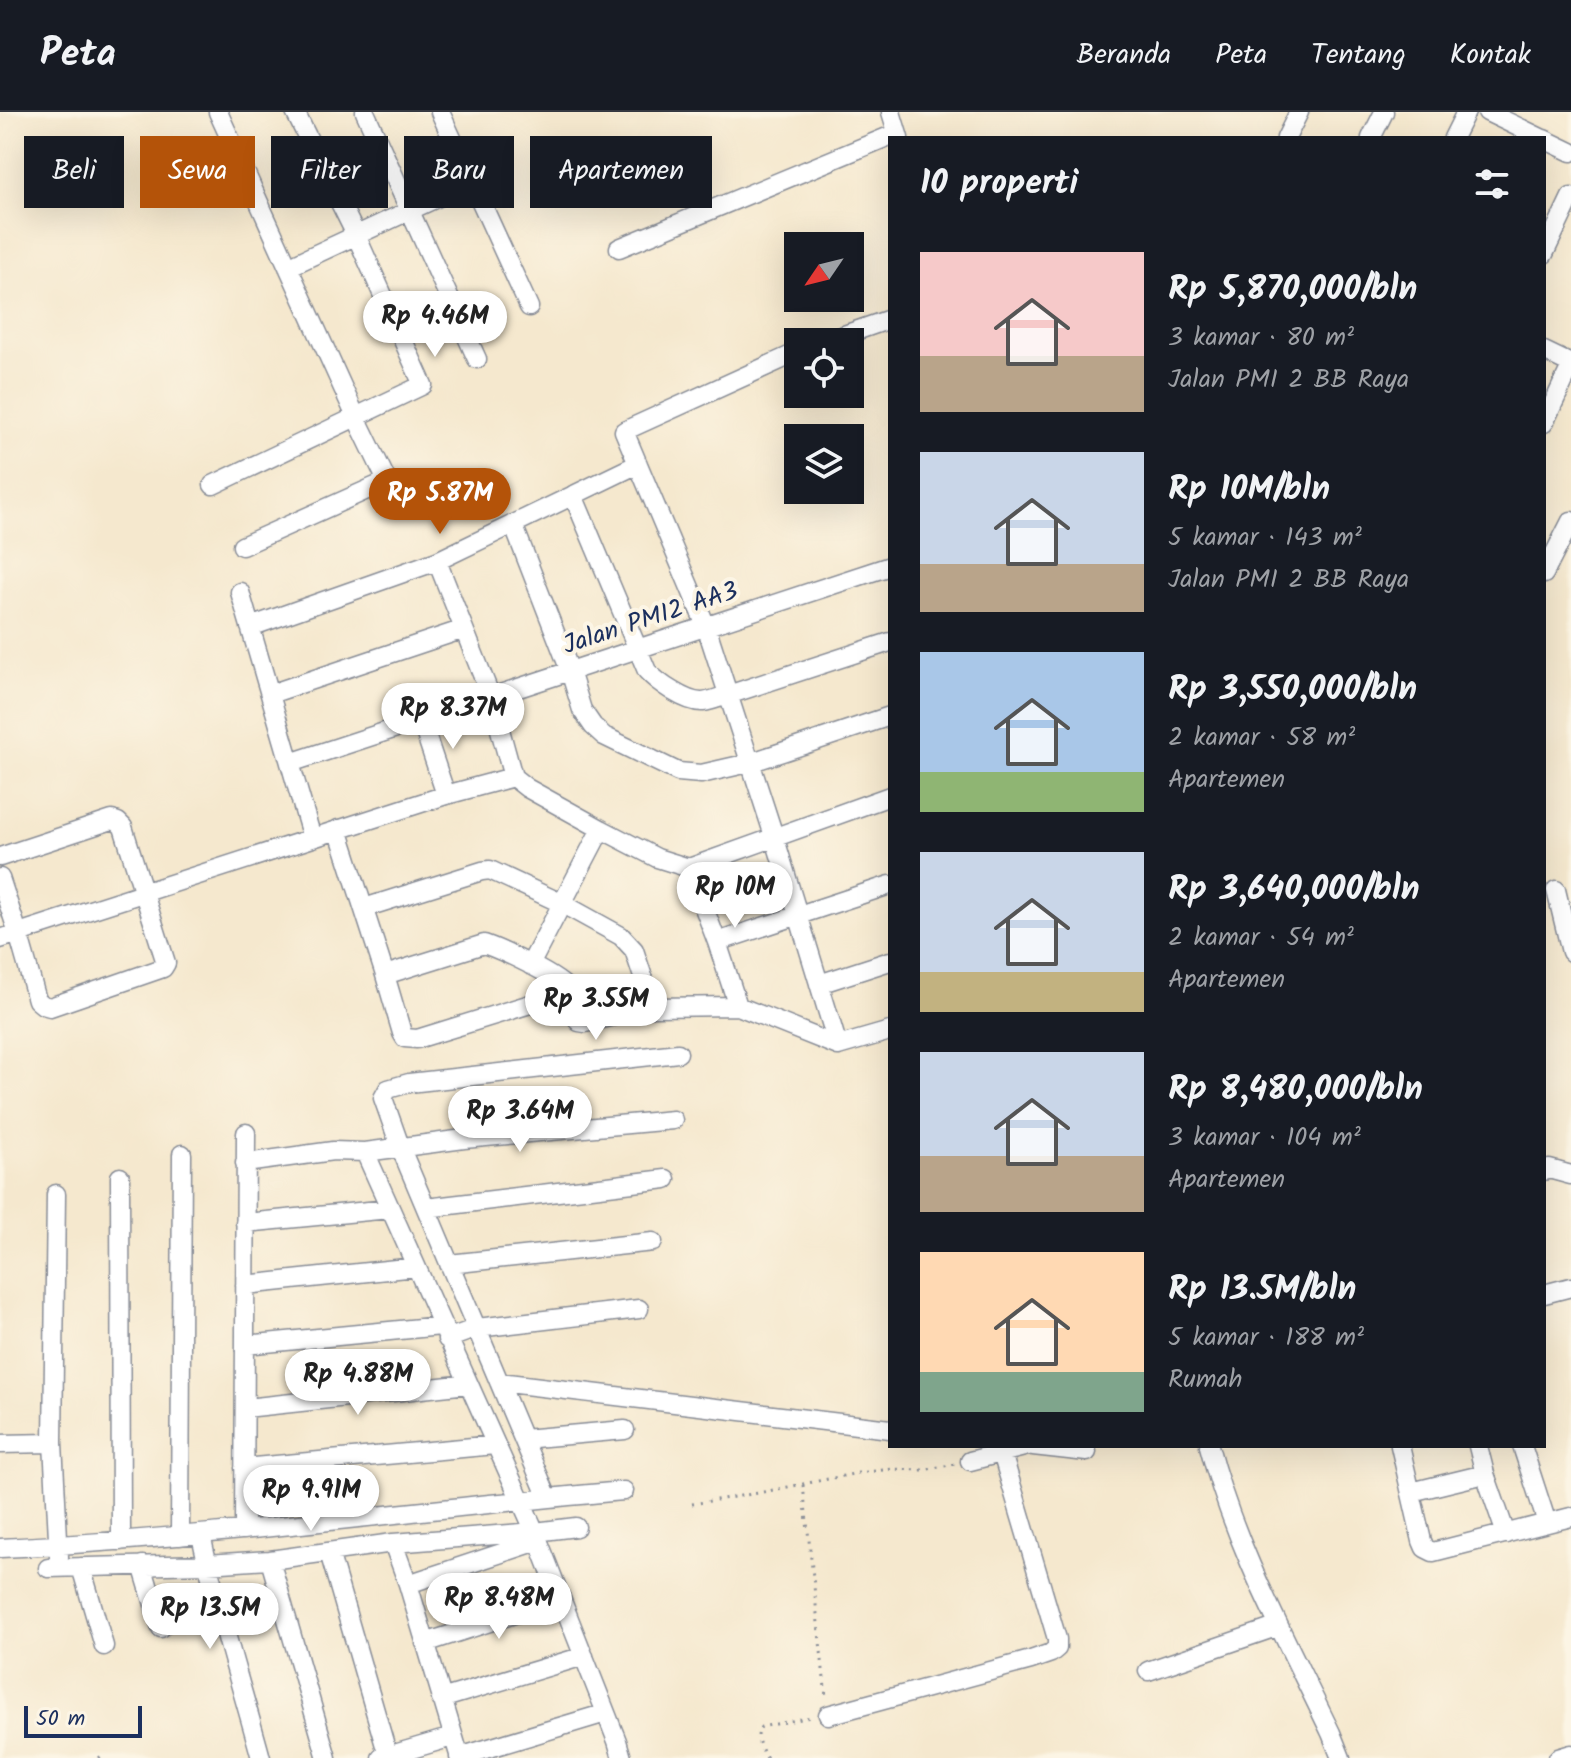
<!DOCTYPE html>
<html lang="id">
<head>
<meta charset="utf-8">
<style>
	:root { --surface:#171b24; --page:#242831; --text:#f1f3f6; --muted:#9ea1a6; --line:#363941; --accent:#b45309 }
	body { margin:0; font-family:Kalam,sans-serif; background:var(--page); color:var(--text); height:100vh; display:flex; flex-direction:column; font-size:30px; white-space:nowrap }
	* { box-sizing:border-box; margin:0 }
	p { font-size:26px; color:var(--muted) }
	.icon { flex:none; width:44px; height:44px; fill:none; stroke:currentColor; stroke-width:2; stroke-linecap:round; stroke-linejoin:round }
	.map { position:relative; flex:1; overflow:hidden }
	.drawer { position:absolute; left:888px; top:24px; width:658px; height:1312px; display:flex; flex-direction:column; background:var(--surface); border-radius:0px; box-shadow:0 8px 32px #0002 }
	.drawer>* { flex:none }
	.guide { position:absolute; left:24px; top:24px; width:744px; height:72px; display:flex; gap:16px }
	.needle { width:52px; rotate:235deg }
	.buttons { position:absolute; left:784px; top:120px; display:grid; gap:16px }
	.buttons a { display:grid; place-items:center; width:80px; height:80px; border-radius:0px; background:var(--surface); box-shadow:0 8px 32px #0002; font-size:40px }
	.scale { position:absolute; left:24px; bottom:20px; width:118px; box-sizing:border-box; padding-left:8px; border:4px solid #1b2f5e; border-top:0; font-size:22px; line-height:28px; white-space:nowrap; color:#1b2f5e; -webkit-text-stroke:6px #fcf5e5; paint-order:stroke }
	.price { position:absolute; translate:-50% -68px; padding:0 18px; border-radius:28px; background:#fff; color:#222; font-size:26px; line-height:52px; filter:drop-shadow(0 2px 4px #0008) }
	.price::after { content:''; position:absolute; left:50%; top:48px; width:24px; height:18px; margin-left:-12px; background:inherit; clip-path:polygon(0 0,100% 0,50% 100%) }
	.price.active { background:var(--accent); color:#fff }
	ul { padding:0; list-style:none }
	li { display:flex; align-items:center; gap:24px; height:200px; padding:0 32px }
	li span { display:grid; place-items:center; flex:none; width:224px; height:160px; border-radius:0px; color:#555 }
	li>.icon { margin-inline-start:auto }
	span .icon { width:96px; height:96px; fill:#fffc; stroke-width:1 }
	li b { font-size:34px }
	h2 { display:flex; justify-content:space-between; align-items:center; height:96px; padding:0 32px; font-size:34px }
	.pill { padding:0 28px; border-radius:0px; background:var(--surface); box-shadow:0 8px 32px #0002; font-size:28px; line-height:72px }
	.pill.active { background:var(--accent); color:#fff }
	header { display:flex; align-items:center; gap:48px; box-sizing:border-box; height:112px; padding:0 40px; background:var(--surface); border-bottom:2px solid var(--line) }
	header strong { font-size:38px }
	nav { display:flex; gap:44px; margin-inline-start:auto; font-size:28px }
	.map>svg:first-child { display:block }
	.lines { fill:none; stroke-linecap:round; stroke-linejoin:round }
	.minor-casing { stroke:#888c96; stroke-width:21 }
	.path { stroke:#888c96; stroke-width:3; stroke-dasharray:2 6; stroke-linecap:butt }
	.minor { stroke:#fff; stroke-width:18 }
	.labels { text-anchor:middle; stroke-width:8; stroke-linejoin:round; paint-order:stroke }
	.street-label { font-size:26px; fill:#1b2f5e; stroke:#fcf5e5 }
</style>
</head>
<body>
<header>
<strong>Peta</strong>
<nav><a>Beranda</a><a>Peta</a><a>Tentang</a><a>Kontak</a></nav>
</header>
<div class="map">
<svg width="1571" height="1646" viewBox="0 0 1571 1646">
	<rect width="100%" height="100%" fill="#fcf5e5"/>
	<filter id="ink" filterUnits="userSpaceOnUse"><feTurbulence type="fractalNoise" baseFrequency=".0125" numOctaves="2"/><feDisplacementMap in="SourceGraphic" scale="16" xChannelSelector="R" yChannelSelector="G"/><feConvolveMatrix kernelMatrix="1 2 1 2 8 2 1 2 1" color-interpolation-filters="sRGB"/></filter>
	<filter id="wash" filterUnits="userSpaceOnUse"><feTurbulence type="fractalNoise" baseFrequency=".006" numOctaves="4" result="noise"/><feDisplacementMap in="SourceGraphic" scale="32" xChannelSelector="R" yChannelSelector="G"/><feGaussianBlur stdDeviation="1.8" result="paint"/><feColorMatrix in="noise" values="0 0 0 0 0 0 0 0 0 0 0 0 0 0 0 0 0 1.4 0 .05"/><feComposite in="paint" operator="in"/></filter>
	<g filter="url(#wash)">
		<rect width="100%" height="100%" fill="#f5e8ce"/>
	</g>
	<g filter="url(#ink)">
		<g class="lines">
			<!-- minor casing -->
			<g class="minor-casing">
				<path id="minor" d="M218 0 356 305 387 369 242 434
					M365 0 477 247
					M440 0 529 195
					M891 0 899 26
					M1487 0 1541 26
					M1286 26 1299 0
					M1371 26 1384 0
					M1453 26 1466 0
					M1544 27 1571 40
					M619 136 897 21
					M1544 142 1571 85
					M288 155 471 70
					M824 230 890 207
					M1544 239 1571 252
					M798 240 624 319 706 514 775 727 838 934 890 919
					M1544 311 1571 254
					M213 373 423 273 356 123 295 0
					M573 383 647 559C657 570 686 591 703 590 711 589 720 585 728 583L890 530
					M513 412 570 559 582 598 593 614 604 624 678 660 701 662 749 651 890 604
					M437 449 491 585 513 665 527 676 601 717 657 746 689 756 890 684
					M1544 462 1571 409
					M240 480 312 726
					M250 515 437 449 638 352
					M270 582 464 517
					M421 608 446 683
					M290 651 890 454
					M338 717 385 863 402 921 405 926 417 927 569 880
					M0 745 112 708 118 710 123 715 166 851 163 856 50 895 43 893 37 888 18 821 0 766
					M689 756 717 830 738 894
					M1556 778 1571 840
					M364 796 482 759 490 758 563 792 621 824 634 838 653 895
					M0 827 446 683 513 665
					M717 830 890 773
					M530 853 601 717
					M385 863 484 832C501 838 561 865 569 879 574 889 573 901 579 910L585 911 653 895 738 894 838 934
					M819 872 890 849
					M365 1040 464 1027 673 1008
					M245 1051 333 1039 365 1040 535 1420 617 1629 622 1646
					M1544 1059 1549 1057 1571 1063
					M120 1065 121 1429
					M56 1082 53 1331 59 1445
					M426 1096 666 1067
					M245 1111 389 1097
					M449 1152 653 1130
					M245 1173 415 1155
					M1544 1182 1571 1175
					M447 1227 477 1216 639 1197
					M245 1233 441 1214
					M499 1270 890 1317
					M245 1296 468 1272
					M523 1327 625 1318
					M0 1332 53 1331
					M1033 1334 1087 1340
					M1209 1334C1235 1435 1286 1527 1331 1621L1341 1646
					M1400 1334 1422 1429 1425 1436 1433 1440 1571 1405
					M1478 1334 1485 1362 1506 1422
					M1522 1334 1547 1411
					M970 1349 1028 1334
					M244 1356 495 1333
					M1411 1380 1485 1362
					M548 1386 401 1037 383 986 388 977 409 971 678 941
					M244 1418 246 1021
					M201 1423C217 1498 241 1572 261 1646
					M180 1424 182 1042
					M393 1431 408 1472 460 1646
					M0 1436C209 1427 416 1397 624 1379
					M329 1440 388 1644
					M270 1448 327 1646
					M142 1453 161 1516
					M81 1455 104 1534
					M48 1456 207 1452 270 1448 393 1431 535 1420 576 1415
					M408 1472 538 1429
					M425 1531 561 1487
					M1148 1559 1279 1514
					M441 1587 584 1544
					M828 1603 1031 1548 1051 1541 1057 1536V1527L1002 1341V1334
					M459 1645 606 1601
					M381 1646 452 1625
					M1558 1646 1571 1642"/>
			</g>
			<!-- path -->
			<path class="path" d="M803 1373 826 1585
				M692 1392 758 1381 858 1361 892 1357 923 1358 955 1352
				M99 1646 104 1642
				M767 1646C761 1636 754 1626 761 1615L811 1605"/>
			<!-- minor -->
			<use href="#minor" class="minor"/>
		</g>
	</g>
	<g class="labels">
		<!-- street labels -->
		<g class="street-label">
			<text transform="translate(650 505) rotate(-18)" y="9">Jalan PMI2 AA3</text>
		</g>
	</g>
</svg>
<div class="buttons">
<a><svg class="needle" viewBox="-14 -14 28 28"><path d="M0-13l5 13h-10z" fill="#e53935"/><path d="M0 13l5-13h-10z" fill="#9ea1a6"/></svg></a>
<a><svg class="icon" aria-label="locate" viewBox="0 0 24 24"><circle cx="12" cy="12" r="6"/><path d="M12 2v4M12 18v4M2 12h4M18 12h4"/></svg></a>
<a><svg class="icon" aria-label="layers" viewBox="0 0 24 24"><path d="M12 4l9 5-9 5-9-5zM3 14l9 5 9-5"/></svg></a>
</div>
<div class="scale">50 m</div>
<b class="price" style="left:435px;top:247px">Rp 4.46M</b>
<b class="price active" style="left:440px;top:424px">Rp 5.87M</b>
<b class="price" style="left:453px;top:639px">Rp 8.37M</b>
<b class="price" style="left:735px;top:818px">Rp 10M</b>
<b class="price" style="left:596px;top:930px">Rp 3.55M</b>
<b class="price" style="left:520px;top:1042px">Rp 3.64M</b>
<b class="price" style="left:358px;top:1305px">Rp 4.88M</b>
<b class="price" style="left:311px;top:1421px">Rp 9.91M</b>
<b class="price" style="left:499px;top:1529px">Rp 8.48M</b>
<b class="price" style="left:210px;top:1539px">Rp 13.5M</b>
<div class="guide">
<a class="pill">Beli</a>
<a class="pill active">Sewa</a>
<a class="pill">Filter</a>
<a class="pill">Baru</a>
<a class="pill">Apartemen</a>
</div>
<section class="drawer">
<h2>10 properti<svg class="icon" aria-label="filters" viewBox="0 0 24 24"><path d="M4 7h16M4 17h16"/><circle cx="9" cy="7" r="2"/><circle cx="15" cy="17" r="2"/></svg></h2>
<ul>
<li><span style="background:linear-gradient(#f6c9c9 65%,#b9a48a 0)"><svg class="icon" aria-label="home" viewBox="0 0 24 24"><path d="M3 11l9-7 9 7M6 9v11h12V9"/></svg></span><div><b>Rp 5,870,000/bln</b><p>3 kamar · 80 m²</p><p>Jalan PMI 2 BB Raya</p></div></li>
<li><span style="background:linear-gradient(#c9d6e8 70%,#b9a48a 0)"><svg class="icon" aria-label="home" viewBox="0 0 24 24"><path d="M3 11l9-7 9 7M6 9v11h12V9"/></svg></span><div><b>Rp 10M/bln</b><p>5 kamar · 143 m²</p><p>Jalan PMI 2 BB Raya</p></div></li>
<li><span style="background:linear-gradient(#a9c7e8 75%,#8fb573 0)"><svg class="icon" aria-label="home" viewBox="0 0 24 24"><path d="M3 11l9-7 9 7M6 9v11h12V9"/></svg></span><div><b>Rp 3,550,000/bln</b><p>2 kamar · 58 m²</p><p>Apartemen</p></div></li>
<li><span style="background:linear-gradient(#c9d6e8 75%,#c2b280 0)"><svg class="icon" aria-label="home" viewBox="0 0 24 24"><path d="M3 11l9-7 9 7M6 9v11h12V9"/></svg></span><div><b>Rp 3,640,000/bln</b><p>2 kamar · 54 m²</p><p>Apartemen</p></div></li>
<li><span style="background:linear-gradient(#c9d6e8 65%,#b9a48a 0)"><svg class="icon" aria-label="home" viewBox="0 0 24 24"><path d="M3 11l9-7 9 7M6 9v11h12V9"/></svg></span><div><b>Rp 8,480,000/bln</b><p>3 kamar · 104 m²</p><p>Apartemen</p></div></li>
<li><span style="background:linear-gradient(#ffd9b3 75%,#7fa58c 0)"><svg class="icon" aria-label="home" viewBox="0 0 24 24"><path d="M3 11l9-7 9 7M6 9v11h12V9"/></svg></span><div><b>Rp 13.5M/bln</b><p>5 kamar · 188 m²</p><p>Rumah</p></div></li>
</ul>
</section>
</div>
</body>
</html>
